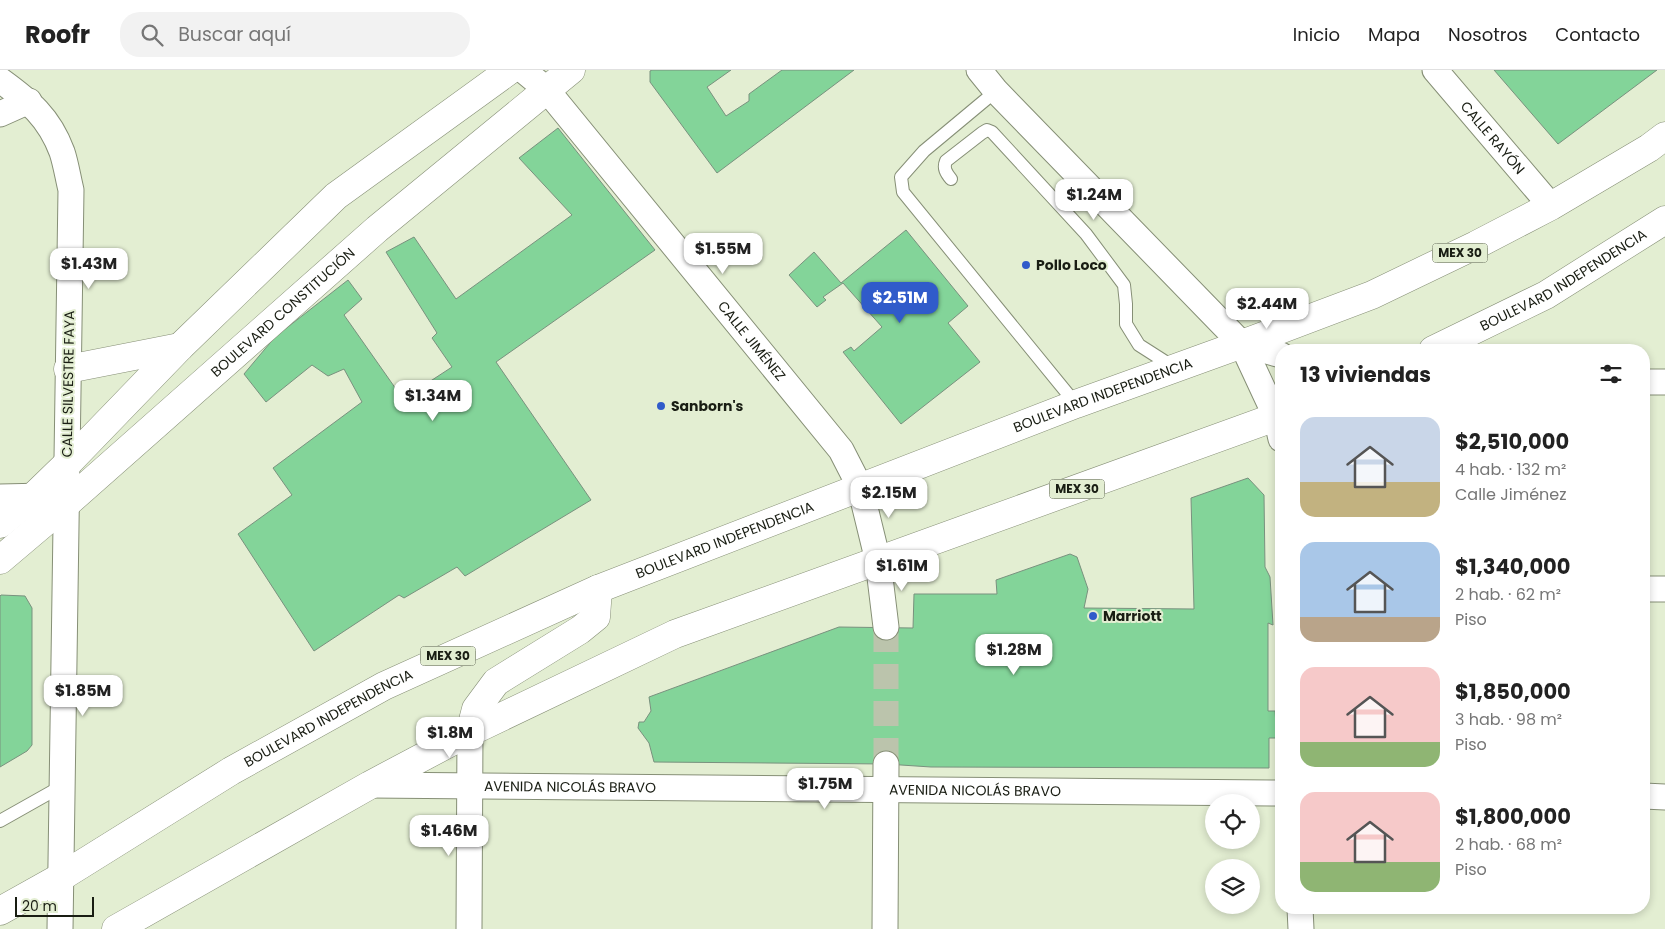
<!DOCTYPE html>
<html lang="es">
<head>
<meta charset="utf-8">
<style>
	:root { --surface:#fff; --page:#f2f2f2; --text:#222; --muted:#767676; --line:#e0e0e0; --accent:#305bca }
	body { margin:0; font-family:Poppins,sans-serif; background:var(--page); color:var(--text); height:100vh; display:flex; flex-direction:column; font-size:19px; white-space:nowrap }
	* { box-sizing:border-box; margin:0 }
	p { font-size:16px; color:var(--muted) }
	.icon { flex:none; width:28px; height:28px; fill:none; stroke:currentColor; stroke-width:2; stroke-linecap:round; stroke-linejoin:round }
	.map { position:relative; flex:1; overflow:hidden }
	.drawer { position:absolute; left:1275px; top:274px; width:375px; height:570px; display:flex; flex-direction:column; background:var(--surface); border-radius:20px; box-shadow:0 2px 8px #0003 }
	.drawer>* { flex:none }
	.controls { position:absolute; left:1205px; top:724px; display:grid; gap:10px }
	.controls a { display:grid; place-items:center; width:55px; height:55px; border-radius:50%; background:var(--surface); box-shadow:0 2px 8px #0003; font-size:25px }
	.scale { position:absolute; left:15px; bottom:12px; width:79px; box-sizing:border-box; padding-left:5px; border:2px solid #191d13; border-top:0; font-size:14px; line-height:18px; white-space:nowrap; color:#191d13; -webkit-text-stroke:4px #e3eed2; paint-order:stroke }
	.price { position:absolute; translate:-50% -42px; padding:0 11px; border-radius:10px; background:#fff; color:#222; font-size:16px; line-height:32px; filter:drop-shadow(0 1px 2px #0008) }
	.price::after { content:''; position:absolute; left:50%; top:30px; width:15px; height:11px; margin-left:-8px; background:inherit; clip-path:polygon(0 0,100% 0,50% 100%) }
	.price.active { background:var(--accent); color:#fff }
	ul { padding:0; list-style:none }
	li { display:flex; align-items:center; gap:15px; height:125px; padding:0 25px }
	li span { display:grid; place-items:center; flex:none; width:140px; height:100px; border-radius:15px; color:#555 }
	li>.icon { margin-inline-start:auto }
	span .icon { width:60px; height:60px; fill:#fffc; stroke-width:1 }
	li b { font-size:21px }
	h2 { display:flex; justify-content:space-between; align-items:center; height:60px; padding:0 25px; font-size:21px }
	header { display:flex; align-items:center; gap:30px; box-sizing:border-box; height:70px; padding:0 25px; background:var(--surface); border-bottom:1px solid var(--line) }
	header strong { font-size:24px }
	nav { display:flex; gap:28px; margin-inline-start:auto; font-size:18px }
	.search { width:350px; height:45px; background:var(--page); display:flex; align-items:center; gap:12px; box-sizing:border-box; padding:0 18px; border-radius:20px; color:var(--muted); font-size:19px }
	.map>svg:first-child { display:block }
	.building { fill:#83d499; stroke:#79917e }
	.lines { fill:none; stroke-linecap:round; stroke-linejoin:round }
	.minor-tunnel { stroke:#bbc4ac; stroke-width:25; stroke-dasharray:25 12; stroke-linecap:butt }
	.service-casing { stroke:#868f76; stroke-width:14 }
	.minor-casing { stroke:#868f76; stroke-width:27 }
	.primary-casing { stroke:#868f76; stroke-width:29 }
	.service { stroke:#fff; stroke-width:12 }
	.minor { stroke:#fff; stroke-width:25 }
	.primary { stroke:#fff; stroke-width:28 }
	.poi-dot { fill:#305bca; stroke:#e3eed2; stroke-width:2 }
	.labels { text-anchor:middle; stroke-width:4; stroke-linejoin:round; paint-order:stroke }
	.shield { fill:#e3eed2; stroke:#565c4c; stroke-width:1 }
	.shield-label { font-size:12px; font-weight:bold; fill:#191d13 }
	.street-label { font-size:14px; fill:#191d13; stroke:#e3eed2 }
	.poi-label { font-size:14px; font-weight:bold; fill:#191d13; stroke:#e3eed2; text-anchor:start }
</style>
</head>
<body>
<header>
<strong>Roofr</strong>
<div class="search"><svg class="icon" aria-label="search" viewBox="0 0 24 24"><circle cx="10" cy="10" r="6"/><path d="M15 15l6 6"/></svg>Buscar aquí</div>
<nav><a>Inicio</a><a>Mapa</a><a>Nosotros</a><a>Contacto</a></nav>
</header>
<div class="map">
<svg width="1665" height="859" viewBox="0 0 1665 859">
	<rect width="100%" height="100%" fill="#e3eed2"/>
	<!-- building -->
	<path class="building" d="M652 0H731L707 17 726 46 749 31V24L782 0H854L717 103 650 12V1Z
		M1494 0H1657L1558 74Z
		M558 58 655 180 496 292 591 430 465 506 457 497 404 528 399 525 314 581 238 464 292 425 273 398 362 332 344 299 328 306 312 295 266 332 244 304 275 267 348 210 362 229 344 245 403 329 452 297 432 268 437 263 386 182 414 167 456 229 572 145 519 88Z
		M906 160 968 236 948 253 980 292 901 354 843 282 851 277 854 281 882 257 843 213 823 227 826 230 817 237 789 205 814 182 841 213Z
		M1248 408 1264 425 1265 497 1270 507 1273 555 1268 553V641H1275L1277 668H1269V698L931 697 886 694 654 692 649 673 638 658 639 652H644L651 641 649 627 839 557 913 558 914 524H997L996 510 1070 484 1077 487 1088 519 1084 538 1194 539 1191 428Z
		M1 525 25 526 32 538V675L27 681 0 697V526Z"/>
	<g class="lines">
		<!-- minor-tunnel -->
		<path class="minor-tunnel" d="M886 557V694"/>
		<!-- service casing -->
		<g class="service-casing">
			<path id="service" d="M996 21 924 81 901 107 903 122 1076 334
				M951 109C946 103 943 98 946 91L982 63 987 60 992 62 1086 164 1124 215 1126 234V254L1139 275 1175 298
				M0 751 62 716"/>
		</g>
		<!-- minor casing -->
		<g class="minor-casing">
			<g id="minor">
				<path id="s1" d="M523 0 546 19 841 380 860 417 878 491 886 557"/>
				<path d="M979 0 996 21 1242 274 1276 347 1281 369"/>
				<path id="s2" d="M1435 0 1551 136"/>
				<path d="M0 10C29 31 49 47 62 82 66 94 68 108 71 120L60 859"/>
				<path d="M0 44 29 31"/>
				<path d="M1242 274 1281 285"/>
				<path d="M1644 312H1665"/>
				<path d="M0 427 45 426"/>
				<path d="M1644 519H1665"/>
				<path id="s3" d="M370 715 1281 723"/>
				<path d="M1644 726 1665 727"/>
				<path d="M1300 838 1301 859"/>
				<path d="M469 859 470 662"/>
				<path d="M885 859 886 694"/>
			</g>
		</g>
		<!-- primary casing -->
		<g class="primary-casing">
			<g id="primary">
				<path id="s4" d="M1433 280 1546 225 1665 150"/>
				<path d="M68 299 180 277"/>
				<path d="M0 454 34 426 66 395 180 277 336 126 510 0"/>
				<path id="s5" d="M0 490 65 435 377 159 571 0"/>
				<path d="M470 662 476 639 496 612 580 560 596 547 598 519"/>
				<path id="s6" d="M0 841 61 807 231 701 384 616 598 519 1076 334 1242 274 1372 225 1476 175 1551 136 1649 78 1665 66"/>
				<path d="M116 859 370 715 470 662 675 564 1281 345"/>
			</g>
		</g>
		<!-- service -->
		<use href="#service" class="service"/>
		<!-- minor -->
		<use href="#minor" class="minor"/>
		<!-- primary -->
		<use href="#primary" class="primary"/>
	</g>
	<!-- markers -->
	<g class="poi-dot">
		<circle cx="1026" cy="195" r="5"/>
		<circle cx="661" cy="336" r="5"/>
		<circle cx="1093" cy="546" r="5"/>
	</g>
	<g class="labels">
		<!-- shield labels -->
		<g class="shield">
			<rect x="1432.5" y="173.5" width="55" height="19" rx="4"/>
			<rect x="1049.5" y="409.5" width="55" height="19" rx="4"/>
			<rect x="420.5" y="576.5" width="55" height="19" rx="4"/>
		</g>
		<g class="shield-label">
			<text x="1460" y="187">MEX 30</text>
			<text x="1077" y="423">MEX 30</text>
			<text x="448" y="590">MEX 30</text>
		</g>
		<!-- street labels -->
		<g class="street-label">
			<text dy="5" stroke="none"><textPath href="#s2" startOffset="89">CALLE RAYÓN</textPath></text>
			<text dy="5" stroke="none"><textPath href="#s4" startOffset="148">BOULEVARD INDEPENDENCIA</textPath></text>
			<text dy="5" stroke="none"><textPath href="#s5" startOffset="376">BOULEVARD CONSTITUCIÓN</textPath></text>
			<text dy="5" stroke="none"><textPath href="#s1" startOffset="355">CALLE JIMÉNEZ</textPath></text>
			<text transform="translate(68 314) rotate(-89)" y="5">CALLE SILVESTRE FAYA</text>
			<text dy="5" stroke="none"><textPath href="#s6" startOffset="1221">BOULEVARD INDEPENDENCIA</textPath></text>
			<text dy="5" stroke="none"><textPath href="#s6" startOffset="816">BOULEVARD INDEPENDENCIA</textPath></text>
			<text dy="5" stroke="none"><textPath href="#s6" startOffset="381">BOULEVARD INDEPENDENCIA</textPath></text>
			<text dy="5" stroke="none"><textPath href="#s3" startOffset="200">AVENIDA NICOLÁS BRAVO</textPath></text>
			<text dy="5" stroke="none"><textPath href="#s3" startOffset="605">AVENIDA NICOLÁS BRAVO</textPath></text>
		</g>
		<!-- poi labels -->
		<g class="poi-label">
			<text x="1036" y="200">Pollo Loco</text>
			<text x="671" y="341">Sanborn's</text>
			<text x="1103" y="551">Marriott</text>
		</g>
	</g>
</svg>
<div class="controls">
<a><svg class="icon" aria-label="locate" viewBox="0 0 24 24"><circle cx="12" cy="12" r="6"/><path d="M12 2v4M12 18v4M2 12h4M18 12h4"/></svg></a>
<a><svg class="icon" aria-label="layers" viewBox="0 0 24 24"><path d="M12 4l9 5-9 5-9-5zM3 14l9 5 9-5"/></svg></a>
</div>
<div class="scale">20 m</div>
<b class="price" style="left:1094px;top:151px">$1.24M</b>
<b class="price" style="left:723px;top:205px">$1.55M</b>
<b class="price" style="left:89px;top:220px">$1.43M</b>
<b class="price active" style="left:900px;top:254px">$2.51M</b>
<b class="price" style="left:1267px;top:260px">$2.44M</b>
<b class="price" style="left:433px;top:352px">$1.34M</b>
<b class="price" style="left:889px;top:449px">$2.15M</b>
<b class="price" style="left:902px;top:522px">$1.61M</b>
<b class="price" style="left:1014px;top:606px">$1.28M</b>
<b class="price" style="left:83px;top:647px">$1.85M</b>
<b class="price" style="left:450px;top:689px">$1.8M</b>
<b class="price" style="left:825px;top:740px">$1.75M</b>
<b class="price" style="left:449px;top:787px">$1.46M</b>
<section class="drawer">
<h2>13 viviendas<svg class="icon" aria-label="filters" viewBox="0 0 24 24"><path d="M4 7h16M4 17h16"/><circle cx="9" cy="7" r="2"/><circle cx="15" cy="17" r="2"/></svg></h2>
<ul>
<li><span style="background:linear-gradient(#c9d6e8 65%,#c2b280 0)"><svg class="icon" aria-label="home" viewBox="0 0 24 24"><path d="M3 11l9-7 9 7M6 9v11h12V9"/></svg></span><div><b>$2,510,000</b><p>4 hab. · 132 m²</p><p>Calle Jiménez</p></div></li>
<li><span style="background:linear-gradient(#a9c7e8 75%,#b9a48a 0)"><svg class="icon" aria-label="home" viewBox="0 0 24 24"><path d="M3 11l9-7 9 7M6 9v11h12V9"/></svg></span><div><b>$1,340,000</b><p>2 hab. · 62 m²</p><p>Piso</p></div></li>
<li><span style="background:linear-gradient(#f6c9c9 75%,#8fb573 0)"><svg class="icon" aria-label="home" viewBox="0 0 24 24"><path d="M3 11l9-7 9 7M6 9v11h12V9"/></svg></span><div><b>$1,850,000</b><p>3 hab. · 98 m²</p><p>Piso</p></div></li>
<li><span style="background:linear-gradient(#f6c9c9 70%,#8fb573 0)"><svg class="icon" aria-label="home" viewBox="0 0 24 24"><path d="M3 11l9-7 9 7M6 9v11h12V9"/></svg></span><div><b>$1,800,000</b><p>2 hab. · 68 m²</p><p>Piso</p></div></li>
</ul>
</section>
</div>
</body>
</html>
